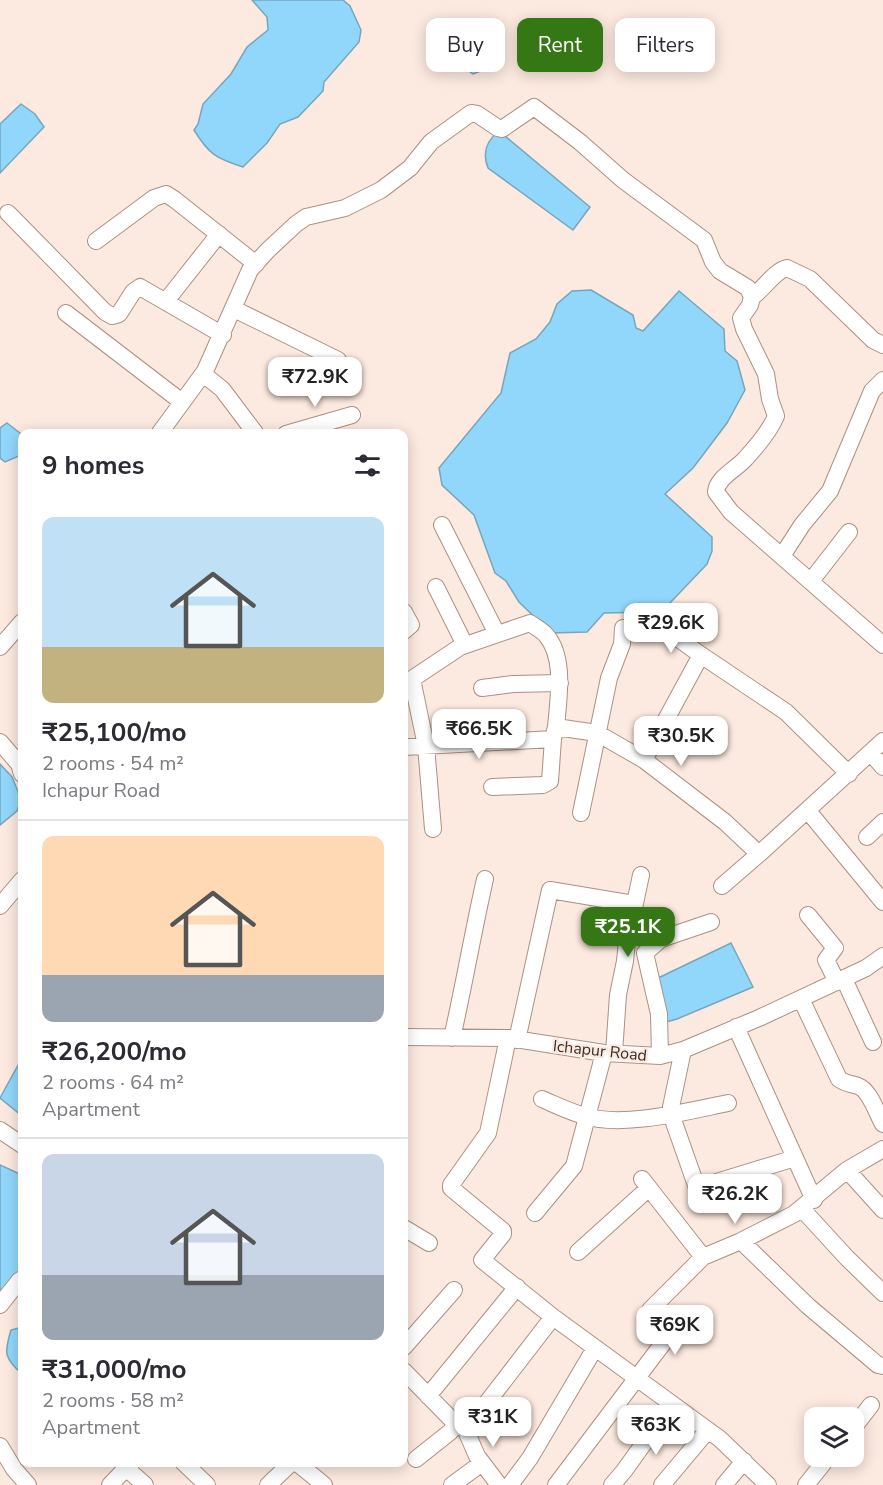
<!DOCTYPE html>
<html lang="en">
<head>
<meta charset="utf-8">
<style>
	:root { --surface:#fff; --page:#f2f2f3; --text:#2b2b33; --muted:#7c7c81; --line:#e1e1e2; --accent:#367715 }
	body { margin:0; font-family:"Nunito Sans",sans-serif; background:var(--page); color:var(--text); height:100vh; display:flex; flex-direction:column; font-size:22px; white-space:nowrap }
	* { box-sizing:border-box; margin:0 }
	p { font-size:20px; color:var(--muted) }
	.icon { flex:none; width:33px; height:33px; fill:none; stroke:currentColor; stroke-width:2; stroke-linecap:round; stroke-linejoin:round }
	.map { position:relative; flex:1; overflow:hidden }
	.details { position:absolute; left:18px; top:429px; width:390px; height:1038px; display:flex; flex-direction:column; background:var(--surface); border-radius:12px; box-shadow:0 3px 15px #0003 }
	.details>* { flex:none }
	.hud { position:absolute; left:426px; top:18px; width:366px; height:54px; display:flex; gap:12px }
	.buttons { position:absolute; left:804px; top:1407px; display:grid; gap:12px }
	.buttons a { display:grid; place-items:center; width:60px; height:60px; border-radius:12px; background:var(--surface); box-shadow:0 3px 15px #0003; font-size:30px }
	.price { position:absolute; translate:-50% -51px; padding:0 14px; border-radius:12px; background:#fff; color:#222; font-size:20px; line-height:39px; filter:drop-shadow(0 2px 3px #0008) }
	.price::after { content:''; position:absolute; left:50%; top:36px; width:18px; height:14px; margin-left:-9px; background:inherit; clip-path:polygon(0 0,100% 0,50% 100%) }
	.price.selected { background:var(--accent); color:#fff }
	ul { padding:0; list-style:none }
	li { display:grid; align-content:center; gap:12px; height:318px; padding:0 24px }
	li+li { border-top:2px solid var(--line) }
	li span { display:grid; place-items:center; height:186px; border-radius:12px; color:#555 }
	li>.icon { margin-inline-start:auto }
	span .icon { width:108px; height:108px; fill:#fffc; stroke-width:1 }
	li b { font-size:26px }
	h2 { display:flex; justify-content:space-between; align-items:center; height:72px; padding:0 24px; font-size:26px }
	.chip { padding:0 21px; border-radius:12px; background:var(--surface); box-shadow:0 3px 15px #0003; font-size:21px; line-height:54px }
	.chip.selected { background:var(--accent); color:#fff }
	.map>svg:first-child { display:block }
	.water { fill:#91d7fb; stroke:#77a5bc; stroke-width:1.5 }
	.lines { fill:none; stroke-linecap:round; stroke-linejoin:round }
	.minor-casing { stroke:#ac9181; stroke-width:18 }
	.minor { stroke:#fff; stroke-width:16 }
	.labels { text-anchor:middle; stroke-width:4.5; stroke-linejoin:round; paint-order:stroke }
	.street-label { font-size:16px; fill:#3a2f28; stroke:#fce9df }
</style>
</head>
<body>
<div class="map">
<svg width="883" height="1485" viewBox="0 0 883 1485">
	<rect width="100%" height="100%" fill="#fce9df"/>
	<!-- water -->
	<path class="water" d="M252 0H343L350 6 361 30 359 42 324 82 323 91 298 117 280 124 267 143 243 167C215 158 209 154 194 130L198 124 203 104 231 74 247 47 268 30 267 17Z
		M470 22C485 30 490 43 495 59L489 68 473 74C457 63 453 56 449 37L459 27Z
		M21 104 35 114 44 127 0 173V124Z
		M499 131 590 207 573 230 488 168C482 153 486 141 499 131Z
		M591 290 633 315 636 328 643 331 679 291 724 329 725 351 737 361 745 390 727 423 693 468 665 494 712 537V551L707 564 669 604 653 612 604 613 587 632 551 633 519 602 506 581 495 573 474 515 442 485 439 468 501 393 510 353 536 339 550 322 557 304 572 291Z
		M7 423 21 434 22 450 19 456 5 462 0 458V428Z
		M0 764 12 777 21 799 17 811 0 825Z
		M731 943 753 987 677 1019 666 1022 654 980Z
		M22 1058V1116L0 1098Z
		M0 1165 22 1175V1269L8 1284 0 1304Z
		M22 1327V1374C4 1358 4 1353 11 1330Z"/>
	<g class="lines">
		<!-- minor casing -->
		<g class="minor-casing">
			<path id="minor" d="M8 213 105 312 112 316 119 314 133 292 140 287 223 335
				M96 241 154 198 166 194 174 199 256 264
				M752 297C764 289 774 271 787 268L810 279 873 340 883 345
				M166 301 219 234
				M234 309 338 360
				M66 313 182 402
				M203 374 222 389 256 434
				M159 434 205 371 250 270 268 250 296 224 306 217 345 208 381 190 410 168 431 142 471 113 477 114 498 128 502 129 534 107 580 142 623 180 704 240 713 262 720 271 748 288 752 297 750 305 741 318 744 329 766 374 770 399 776 416C770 431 757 446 746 458 737 469 717 477 716 492L731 512 883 645
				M286 434 352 415
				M442 525 497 634
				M782 556 802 525 830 491 872 391 883 380
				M811 581 849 532
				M436 587 465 645
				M404 612 411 625 404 631
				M661 626 701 655
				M0 647 22 622
				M482 688 513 684 560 683
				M0 742 19 764 22 774
				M404 747 553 739
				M871 753 883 767
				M644 760 701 655 786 712 849 774
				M492 787 543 785 550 781 553 739 556 727 597 733 644 760 725 822 759 854 883 741
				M808 811 883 902
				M581 813 609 678 622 644 623 628
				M433 829 426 746 412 679 460 647 530 623C535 627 542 630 546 635 566 658 558 700 556 728
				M867 837 883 822
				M722 886 759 854
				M0 906 22 880
				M808 915 835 948 826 960 837 982
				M844 979 873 1042
				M801 999 839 1079C848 1085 850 1083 858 1086 870 1090 877 1114 883 1124
				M736 1027 814 1200
				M404 1037 508 1038 604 1053 660 1056 683 1050 759 1018 866 968 883 956
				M452 1038C464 985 473 932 485 879
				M508 1038 488 1133 451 1185V1188L503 1231V1234L482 1260 553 1317 720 1439 768 1485
				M517 1040 550 890 634 904
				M683 1050 671 1107V1114L697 1188 795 1158
				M614 1053 618 995 625 961 627 941 641 875
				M660 1056 659 1014 645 953 661 939 711 922
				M542 1099C556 1105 570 1112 585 1116 624 1128 688 1111 728 1103
				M0 1130 22 1145
				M847 1170 883 1210
				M642 1179 703 1257
				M802 1209 847 1258 883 1293
				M535 1213 574 1166 604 1053
				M404 1228 429 1243
				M741 1241 808 1306 878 1365 883 1366
				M578 1252 649 1188
				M0 1305 19 1281 22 1279
				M650 1310 703 1257 741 1241 794 1214 847 1170 883 1149
				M404 1347 454 1290
				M404 1371 452 1420 464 1426 472 1422 553 1317
				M428 1396 517 1287
				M464 1426 477 1456 499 1485
				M854 1427 871 1405
				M0 1446 14 1469 28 1485
				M416 1459 450 1432 458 1423
				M183 1462 207 1485
				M296 1462 324 1485
				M126 1468 145 1485
				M110 1485 132 1462
				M268 1485 289 1465 294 1462
				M452 1485 482 1463
				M510 1485 530 1458 595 1348
				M556 1485 667 1338 672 1329 671 1327
				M612 1485 624 1471 672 1404
				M662 1485 708 1430
				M724 1485 744 1461
				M806 1485 829 1456"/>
		</g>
		<!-- minor -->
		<use href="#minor" class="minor"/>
	</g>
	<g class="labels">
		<!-- street labels -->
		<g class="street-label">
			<text transform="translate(600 1050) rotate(6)" y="6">Ichapur Road</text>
		</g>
	</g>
</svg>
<div class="buttons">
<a><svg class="icon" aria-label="layers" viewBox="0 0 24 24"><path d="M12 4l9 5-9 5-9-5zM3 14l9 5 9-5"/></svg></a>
</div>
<b class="price" style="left:315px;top:408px">₹72.9K</b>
<b class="price" style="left:671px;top:654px">₹29.6K</b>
<b class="price" style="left:479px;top:760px">₹66.5K</b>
<b class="price" style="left:681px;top:767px">₹30.5K</b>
<b class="price selected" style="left:628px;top:958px">₹25.1K</b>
<b class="price" style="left:735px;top:1225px">₹26.2K</b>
<b class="price" style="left:675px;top:1356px">₹69K</b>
<b class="price" style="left:493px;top:1448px">₹31K</b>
<b class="price" style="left:656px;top:1456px">₹63K</b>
<div class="hud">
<a class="chip">Buy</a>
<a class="chip selected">Rent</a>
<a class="chip">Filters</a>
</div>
<section class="details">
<h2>9 homes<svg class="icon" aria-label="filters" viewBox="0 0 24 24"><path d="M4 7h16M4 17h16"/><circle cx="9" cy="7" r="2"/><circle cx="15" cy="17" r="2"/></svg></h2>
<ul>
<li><span style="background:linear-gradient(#bfe0f5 70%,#c2b280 0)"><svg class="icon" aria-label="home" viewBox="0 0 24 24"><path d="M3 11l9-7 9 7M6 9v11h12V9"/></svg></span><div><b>₹25,100/mo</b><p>2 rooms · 54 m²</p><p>Ichapur Road</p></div></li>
<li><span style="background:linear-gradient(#ffd9b3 75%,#9aa5b1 0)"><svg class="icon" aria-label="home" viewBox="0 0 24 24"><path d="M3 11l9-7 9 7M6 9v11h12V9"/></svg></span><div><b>₹26,200/mo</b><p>2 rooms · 64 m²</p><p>Apartment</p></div></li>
<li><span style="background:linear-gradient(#c9d6e8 65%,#9aa5b1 0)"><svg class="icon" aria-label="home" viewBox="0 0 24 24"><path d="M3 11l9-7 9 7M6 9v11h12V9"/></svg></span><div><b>₹31,000/mo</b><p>2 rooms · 58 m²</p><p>Apartment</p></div></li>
</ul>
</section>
</div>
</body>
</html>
